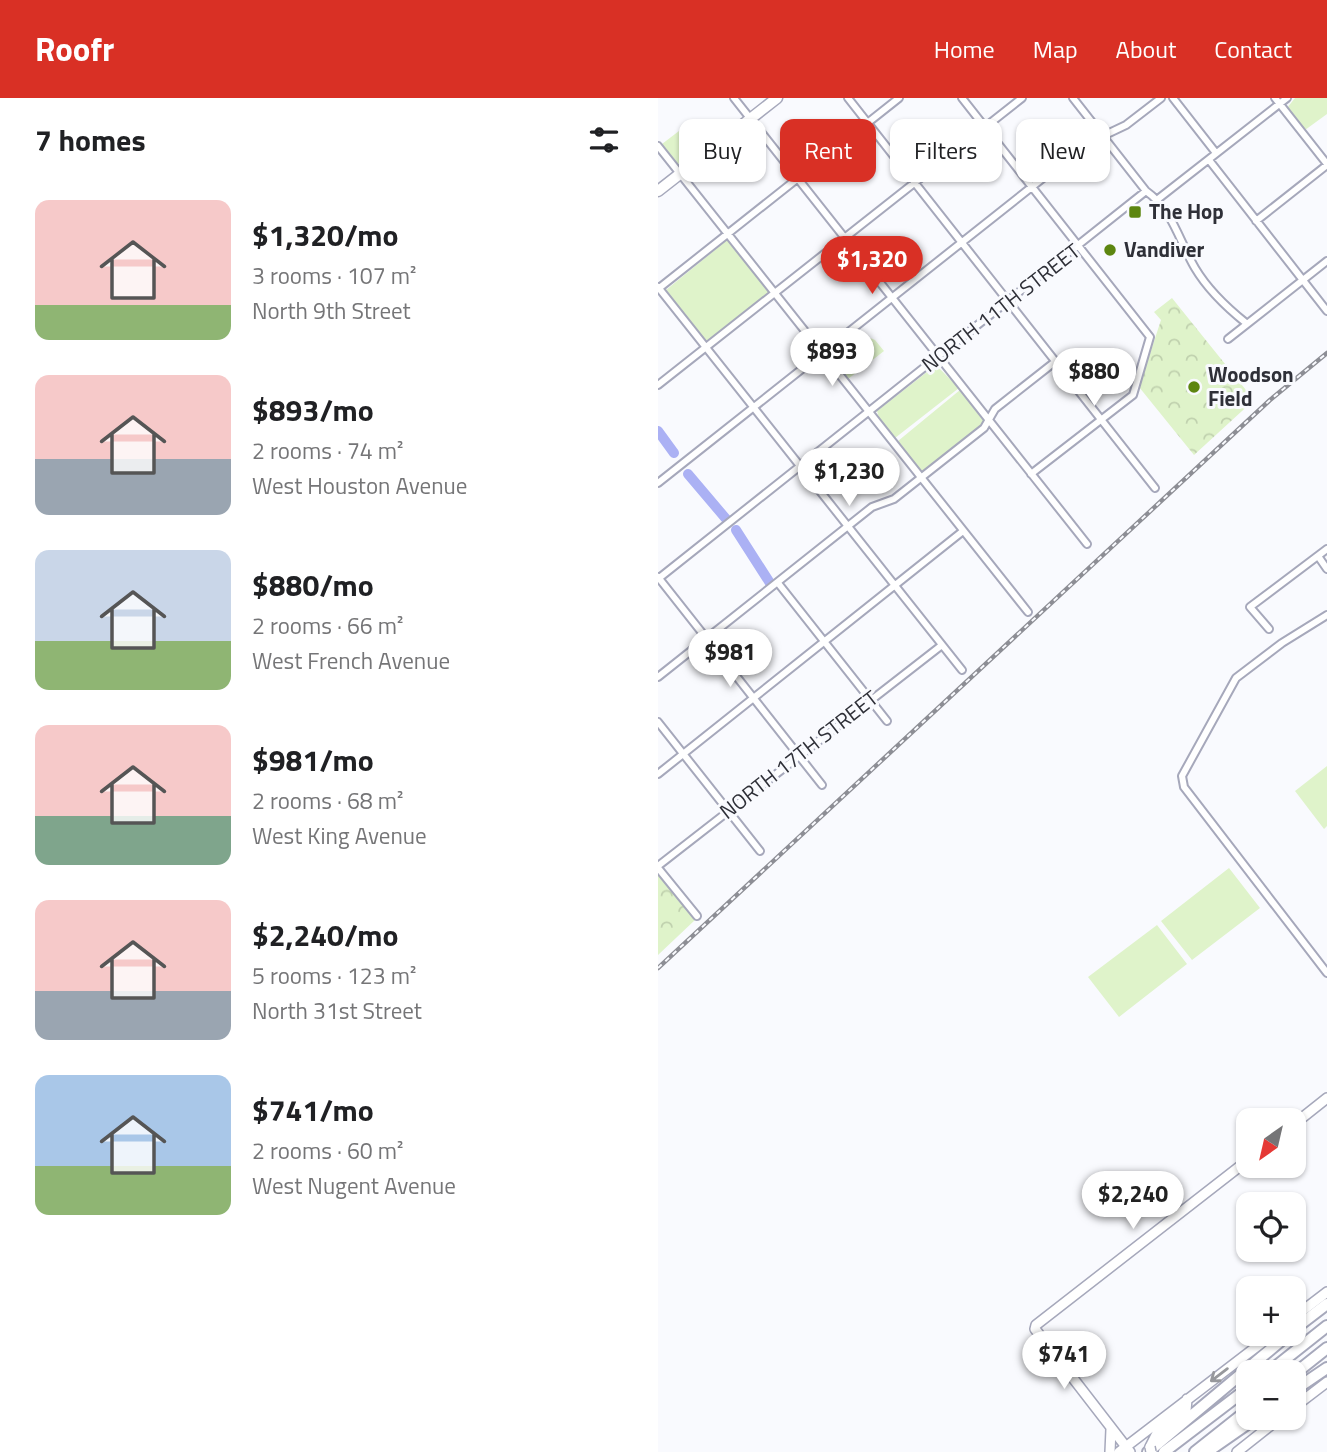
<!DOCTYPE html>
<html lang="en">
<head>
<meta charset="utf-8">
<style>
	:root { --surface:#fff; --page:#f2f2f2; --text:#202124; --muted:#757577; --accent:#d93025 }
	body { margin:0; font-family:"Titillium Web",sans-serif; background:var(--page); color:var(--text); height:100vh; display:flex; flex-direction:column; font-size:26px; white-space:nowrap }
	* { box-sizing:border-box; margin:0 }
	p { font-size:23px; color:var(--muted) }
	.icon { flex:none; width:38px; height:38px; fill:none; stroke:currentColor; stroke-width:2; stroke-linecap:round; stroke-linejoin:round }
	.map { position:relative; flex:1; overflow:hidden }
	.side { display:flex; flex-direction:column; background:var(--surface); width:658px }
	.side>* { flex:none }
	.banner { position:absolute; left:21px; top:21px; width:542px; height:63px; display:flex; gap:14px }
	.needle { width:46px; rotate:214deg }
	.fabs { position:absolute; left:578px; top:1010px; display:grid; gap:14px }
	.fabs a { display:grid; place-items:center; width:70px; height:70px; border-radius:14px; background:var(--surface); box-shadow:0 2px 5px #0004; font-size:35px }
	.price { position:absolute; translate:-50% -60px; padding:0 16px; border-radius:24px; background:#fff; color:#222; font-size:23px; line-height:46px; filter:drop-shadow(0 2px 4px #0008) }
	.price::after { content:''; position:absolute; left:50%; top:42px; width:21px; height:16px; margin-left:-10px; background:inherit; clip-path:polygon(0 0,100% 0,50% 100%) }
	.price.on { background:var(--accent); color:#fff }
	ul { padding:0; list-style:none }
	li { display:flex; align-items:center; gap:21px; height:175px; padding:0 35px }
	li span { display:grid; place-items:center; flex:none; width:196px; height:140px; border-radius:14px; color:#555 }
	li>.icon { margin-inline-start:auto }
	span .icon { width:84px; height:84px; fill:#fffc; stroke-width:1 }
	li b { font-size:30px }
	h2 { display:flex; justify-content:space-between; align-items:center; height:84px; padding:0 35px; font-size:30px }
	.pill { padding:0 24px; border-radius:14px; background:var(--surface); box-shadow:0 2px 5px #0004; font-size:24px; line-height:63px }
	.pill.on { background:var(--accent); color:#fff }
	header { display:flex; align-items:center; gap:42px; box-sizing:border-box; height:98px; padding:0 35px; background:var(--accent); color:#fff }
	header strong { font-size:33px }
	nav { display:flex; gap:38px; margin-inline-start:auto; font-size:24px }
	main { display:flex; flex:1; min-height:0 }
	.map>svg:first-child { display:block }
	.grass { fill:#dff3ca }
	.forest { fill:url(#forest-crowns) }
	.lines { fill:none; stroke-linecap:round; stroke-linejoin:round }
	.river { stroke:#abb1f4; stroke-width:10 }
	.street-casing { stroke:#a6a8bb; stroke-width:10 }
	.secondary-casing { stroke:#a6a8bb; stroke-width:12 }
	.primary-casing { stroke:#a6a8bb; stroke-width:13 }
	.highway-casing { stroke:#a6a8bb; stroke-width:14 }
	.street { stroke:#fff; stroke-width:6 }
	.secondary { stroke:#fff; stroke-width:9 }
	.primary { stroke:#fff; stroke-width:10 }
	.highway { stroke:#fff; stroke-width:10 }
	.rail-casing { stroke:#8d8e95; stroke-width:4.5 }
	.rail { stroke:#f9fafe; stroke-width:2; stroke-dasharray:5; stroke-linecap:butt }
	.secondary-bridge-casing { stroke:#a6a8bb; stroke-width:12; stroke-linecap:butt }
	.secondary-bridge { stroke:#fff; stroke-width:9 }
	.oneway { stroke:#97989c }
	.poi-dot { fill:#5d8610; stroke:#f9fafe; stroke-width:2.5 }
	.labels { text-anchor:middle; stroke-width:6; stroke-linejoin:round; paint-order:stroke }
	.poi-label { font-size:21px; font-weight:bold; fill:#2f3038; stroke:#f9fafe; text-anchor:start }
	.street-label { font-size:21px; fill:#2f3038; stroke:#f9fafe }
</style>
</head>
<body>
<header>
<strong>Roofr</strong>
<nav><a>Home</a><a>Map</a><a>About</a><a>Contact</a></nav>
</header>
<main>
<section class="side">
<h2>7 homes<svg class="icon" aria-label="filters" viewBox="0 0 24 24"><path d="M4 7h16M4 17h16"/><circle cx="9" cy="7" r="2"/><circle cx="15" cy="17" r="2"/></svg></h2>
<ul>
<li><span style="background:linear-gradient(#f6c9c9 75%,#8fb573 0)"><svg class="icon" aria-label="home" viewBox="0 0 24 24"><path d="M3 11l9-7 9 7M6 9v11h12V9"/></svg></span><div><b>$1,320/mo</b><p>3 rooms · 107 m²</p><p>North 9th Street</p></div></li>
<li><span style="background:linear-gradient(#f6c9c9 60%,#9aa5b1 0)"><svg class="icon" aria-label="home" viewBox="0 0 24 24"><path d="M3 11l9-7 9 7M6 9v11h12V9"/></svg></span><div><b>$893/mo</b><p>2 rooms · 74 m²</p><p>West Houston Avenue</p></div></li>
<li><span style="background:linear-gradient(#c9d6e8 65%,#8fb573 0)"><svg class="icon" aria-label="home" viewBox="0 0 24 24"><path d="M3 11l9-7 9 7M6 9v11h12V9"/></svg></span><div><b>$880/mo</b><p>2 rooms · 66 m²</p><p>West French Avenue</p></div></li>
<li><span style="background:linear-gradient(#f6c9c9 65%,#7fa58c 0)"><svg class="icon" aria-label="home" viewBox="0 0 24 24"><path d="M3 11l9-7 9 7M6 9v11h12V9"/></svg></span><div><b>$981/mo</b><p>2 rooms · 68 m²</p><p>West King Avenue</p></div></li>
<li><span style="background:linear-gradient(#f6c9c9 65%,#9aa5b1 0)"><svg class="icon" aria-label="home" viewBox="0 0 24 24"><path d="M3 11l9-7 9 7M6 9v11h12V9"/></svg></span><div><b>$2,240/mo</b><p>5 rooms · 123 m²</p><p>North 31st Street</p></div></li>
<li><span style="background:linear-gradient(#a9c7e8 65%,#8fb573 0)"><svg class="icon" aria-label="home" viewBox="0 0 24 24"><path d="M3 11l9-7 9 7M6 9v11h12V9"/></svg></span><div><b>$741/mo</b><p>2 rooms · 60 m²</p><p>West Nugent Avenue</p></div></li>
</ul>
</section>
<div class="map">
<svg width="669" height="1354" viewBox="0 0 669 1354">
	<defs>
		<pattern id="forest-crowns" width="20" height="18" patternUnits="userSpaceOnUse" patternTransform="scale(1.75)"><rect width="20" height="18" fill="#dff3ca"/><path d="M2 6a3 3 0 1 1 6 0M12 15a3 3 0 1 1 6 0" fill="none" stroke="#c0d1ae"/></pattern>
	</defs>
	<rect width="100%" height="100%" fill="#f9fafe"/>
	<!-- grass -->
	<path class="grass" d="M637 0H669V16L647 32 629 10Z
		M21 33 37 53 20 66 4 46Z
		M69 142 111 194 52 242H47L8 192Z
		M198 234 217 242 226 253 190 281 171 254Z
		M278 267 301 290 237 340 221 320 219 313Z
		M302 292 325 322V326L264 374 240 343Z
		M669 668V728L666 731 637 693Z
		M571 770 602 810 534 862 503 823Z
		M499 827 529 866 461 919 430 879Z"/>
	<!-- forest -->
	<path class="forest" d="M514 200 596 302 536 357 481 289 503 222 496 214Z
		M0 775 37 822 0 857Z"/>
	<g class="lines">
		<!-- river -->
		<path class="river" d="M0 333 16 355
			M30 376 69 422
			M78 432 112 485"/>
		<!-- street casing -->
		<g class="street-casing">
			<path id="street" d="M76 0 429 446
				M190 0 497 390
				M304 0 492 239 475 297 373 376
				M415 0 488 93C515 112 521 143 537 170 550 192 568 209 588 225
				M515 0 558 55
				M617 0 669 66
				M0 48 370 514
				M551 62 669 213
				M500 101 629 0
				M598 123 669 67
				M0 189 304 572
				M0 191 241 0
				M570 241 669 163
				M0 287 364 0
				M0 385 428 46 468 27 503 0
				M660 458 669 471
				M0 479 164 687
				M0 481 488 93
				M120 485 229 623
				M669 517 624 545 578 580 524 678 526 689 669 875
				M611 531 592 509 669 451
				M0 579 214 409 236 401 326 330 337 311 398 263
				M0 624 102 753
				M0 676 305 433
				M0 768 284 547
				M0 770 39 818"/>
		</g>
		<!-- secondary casing -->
		<g class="secondary-casing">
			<path id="secondary" d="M635 1027 669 1000
				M635 1220 669 1194
				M635 1310 669 1284
				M492 1349 498 1337 528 1313 529 1301
				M452 1354 453 1331
				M461 1354 615 1236
				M472 1354 377 1231 378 1227 590 1062
				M579 1354 622 1320"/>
		</g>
		<!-- primary casing -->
		<g class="primary-casing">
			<path id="primary" d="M0 93 119 0"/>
		</g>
		<!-- highway casing -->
		<g class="highway-casing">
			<path id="highway" d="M635 1232 669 1206
				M611 1274 669 1228
				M635 1277 669 1250
				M635 1293 669 1270
				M490 1354 631 1236
				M506 1354 590 1290
				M537 1354 590 1312
				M549 1354 598 1320"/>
		</g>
		<!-- street -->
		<use href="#street" class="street"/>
		<!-- secondary -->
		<use href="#secondary" class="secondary"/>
		<!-- primary -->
		<use href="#primary" class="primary"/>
		<!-- highway -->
		<use href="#highway" class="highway"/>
		<!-- rail casing -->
		<g class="rail-casing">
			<path id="rail" d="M0 870 612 302 669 255"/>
		</g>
		<!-- rail -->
		<use href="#rail" class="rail"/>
		<!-- secondary-bridge casing -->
		<g class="secondary-bridge-casing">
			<path id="secondary-bridge" d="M492 1349 493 1354"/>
		</g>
		<!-- secondary-bridge -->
		<use href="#secondary-bridge" class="secondary-bridge"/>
	</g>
	<!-- one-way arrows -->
	<defs><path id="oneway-shaft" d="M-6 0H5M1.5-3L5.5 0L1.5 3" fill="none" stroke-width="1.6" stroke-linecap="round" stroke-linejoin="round" transform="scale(1.75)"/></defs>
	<use class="oneway" href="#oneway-shaft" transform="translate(561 1277) rotate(143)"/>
	<!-- markers -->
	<g class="poi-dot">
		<rect x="470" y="107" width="14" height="14" rx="3.5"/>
		<circle cx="452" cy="152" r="7"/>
		<circle cx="536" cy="289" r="7"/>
	</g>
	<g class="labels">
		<!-- poi labels -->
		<g class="poi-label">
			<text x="491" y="121">The Hop</text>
			<text x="466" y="159">Vandiver</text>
			<text x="550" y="284">Woodson<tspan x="550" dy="24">Field</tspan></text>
		</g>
		<!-- street labels -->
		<g class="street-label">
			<text transform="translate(343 210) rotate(-38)" y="7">NORTH 11TH STREET</text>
			<text transform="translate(141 657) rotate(-38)" y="7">NORTH 17TH STREET</text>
		</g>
	</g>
</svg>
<div class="fabs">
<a><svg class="needle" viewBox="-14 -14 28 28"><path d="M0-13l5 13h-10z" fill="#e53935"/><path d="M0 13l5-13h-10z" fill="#757577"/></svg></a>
<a><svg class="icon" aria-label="locate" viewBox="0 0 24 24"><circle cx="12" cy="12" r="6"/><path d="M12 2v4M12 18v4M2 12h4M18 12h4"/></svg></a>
<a>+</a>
<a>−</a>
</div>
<b class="price on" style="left:214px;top:198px">$1,320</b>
<b class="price" style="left:174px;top:290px">$893</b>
<b class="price" style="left:436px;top:310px">$880</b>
<b class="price" style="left:191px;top:410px">$1,230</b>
<b class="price" style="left:72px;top:591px">$981</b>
<b class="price" style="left:475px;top:1133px">$2,240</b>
<b class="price" style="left:406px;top:1293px">$741</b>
<div class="banner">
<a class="pill">Buy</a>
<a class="pill on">Rent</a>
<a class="pill">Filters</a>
<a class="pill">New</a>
</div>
</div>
</main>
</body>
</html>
